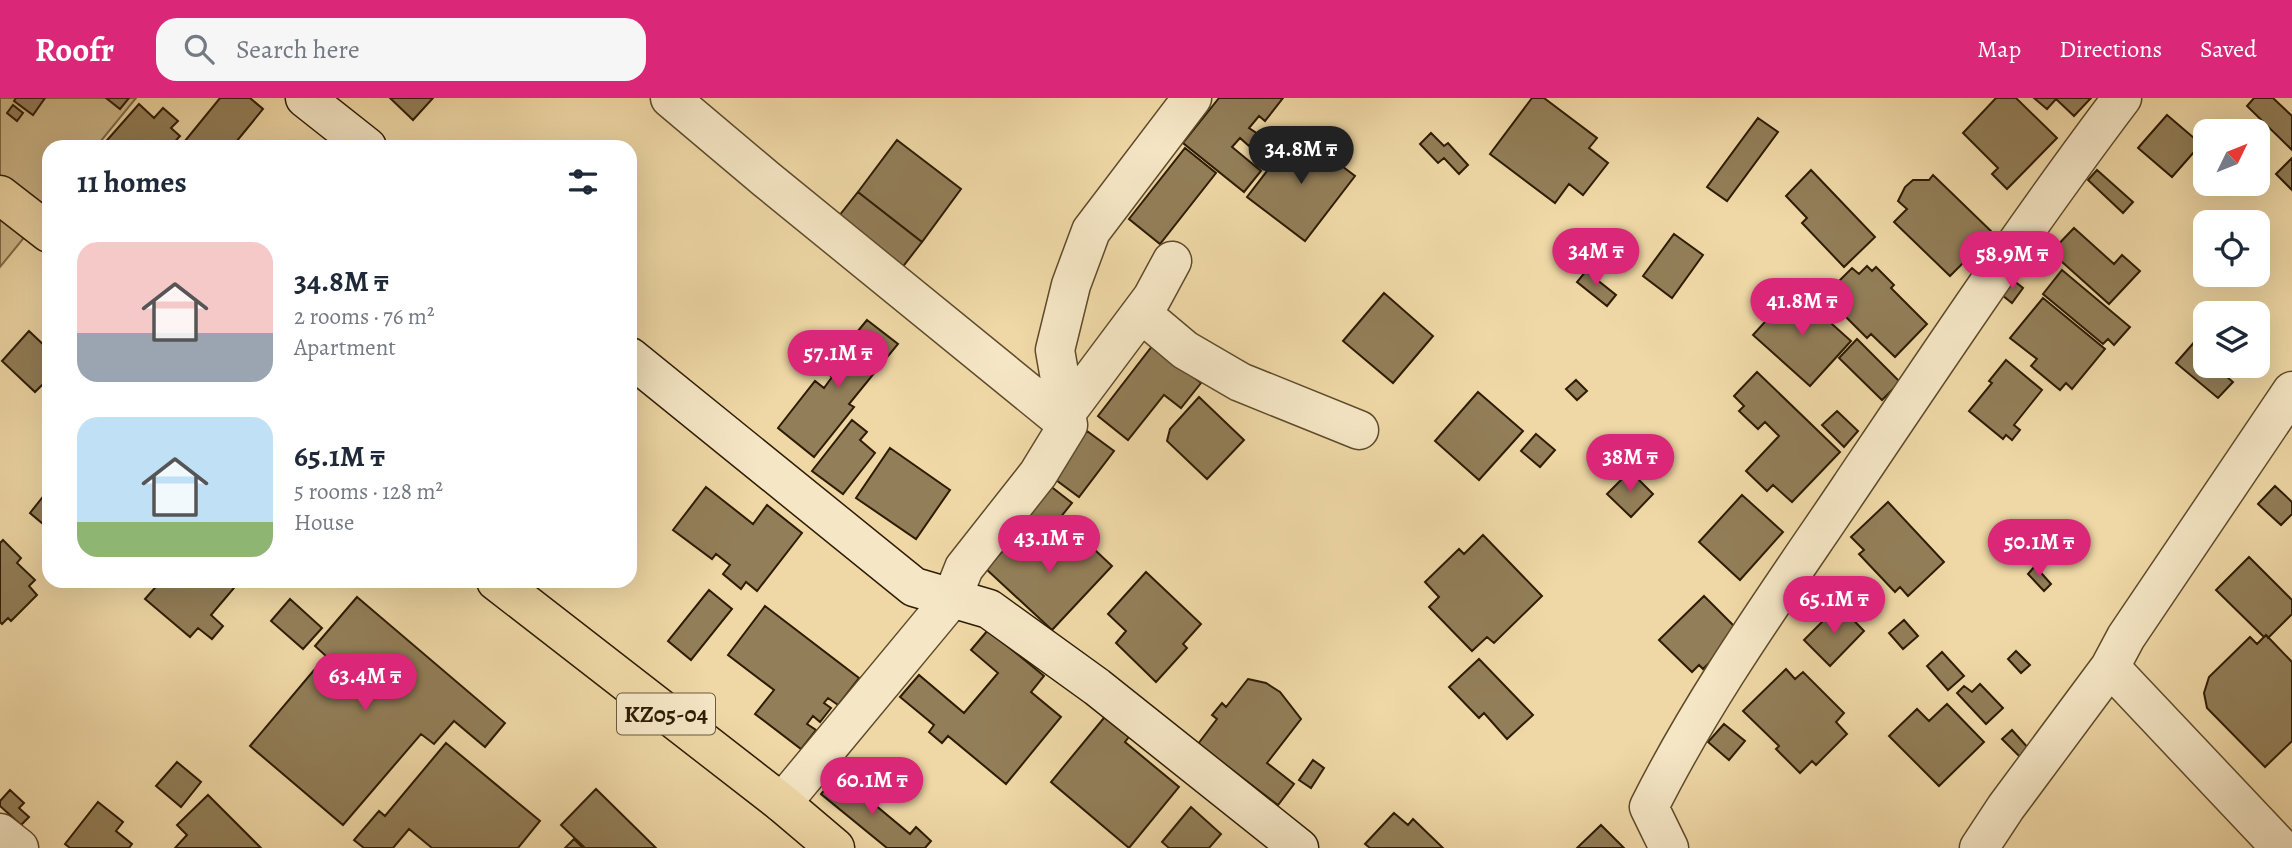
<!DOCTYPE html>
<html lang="en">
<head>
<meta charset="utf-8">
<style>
	:root { --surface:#fff; --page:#f6f6f7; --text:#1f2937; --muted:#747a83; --accent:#db2777 }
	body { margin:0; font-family:Alegreya,serif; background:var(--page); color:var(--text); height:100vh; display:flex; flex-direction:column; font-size:26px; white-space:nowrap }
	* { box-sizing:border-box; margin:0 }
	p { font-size:23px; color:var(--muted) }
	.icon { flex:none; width:38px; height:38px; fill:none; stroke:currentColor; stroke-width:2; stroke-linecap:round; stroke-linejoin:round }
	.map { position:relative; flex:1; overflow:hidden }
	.details { position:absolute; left:42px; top:42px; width:595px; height:448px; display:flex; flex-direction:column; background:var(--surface); border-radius:21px; box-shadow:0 7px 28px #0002 }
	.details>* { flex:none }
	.needle { width:46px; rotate:47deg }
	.controls { position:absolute; left:2193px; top:21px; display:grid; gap:14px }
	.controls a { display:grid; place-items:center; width:77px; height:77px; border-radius:14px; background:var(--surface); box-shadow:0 7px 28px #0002; font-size:35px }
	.price { position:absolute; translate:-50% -60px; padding:0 16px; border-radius:24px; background:var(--accent); color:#fff; font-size:23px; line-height:46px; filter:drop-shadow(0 2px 4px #0008) }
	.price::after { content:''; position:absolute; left:50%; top:42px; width:21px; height:16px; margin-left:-10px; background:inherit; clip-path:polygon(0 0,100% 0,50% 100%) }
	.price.current { background:#222; color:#fff }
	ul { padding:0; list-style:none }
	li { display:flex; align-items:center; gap:21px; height:175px; padding:0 35px }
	li span { display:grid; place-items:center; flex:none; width:196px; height:140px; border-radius:21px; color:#555 }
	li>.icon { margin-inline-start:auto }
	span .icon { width:84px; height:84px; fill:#fffc; stroke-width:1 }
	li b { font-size:30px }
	h2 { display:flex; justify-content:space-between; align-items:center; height:84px; padding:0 35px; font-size:30px }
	header { display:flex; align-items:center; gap:42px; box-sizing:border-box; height:98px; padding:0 35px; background:var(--accent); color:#fff }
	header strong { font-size:33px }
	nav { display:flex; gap:38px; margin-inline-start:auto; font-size:24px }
	.search { width:490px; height:63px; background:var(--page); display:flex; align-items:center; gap:18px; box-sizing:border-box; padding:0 24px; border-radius:21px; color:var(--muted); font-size:26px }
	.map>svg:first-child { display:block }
	.green { fill:#ceb88a; stroke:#7e6a47; stroke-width:2 }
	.building { fill:#927e58; stroke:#2e1c04; stroke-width:2 }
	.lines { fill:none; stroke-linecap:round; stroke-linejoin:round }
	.street-casing { stroke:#5e4b2c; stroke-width:41 }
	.secondary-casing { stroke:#2e1c04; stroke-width:41 }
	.primary-casing { stroke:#2e1c04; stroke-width:41 }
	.street { stroke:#f5e6c5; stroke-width:38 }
	.secondary { stroke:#f5e6c5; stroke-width:38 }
	.primary { stroke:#efd8a6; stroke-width:38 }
	.labels { text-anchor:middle; stroke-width:5; stroke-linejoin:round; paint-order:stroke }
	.shield { fill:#f5e6c5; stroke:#6a593e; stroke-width:2 }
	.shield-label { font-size:24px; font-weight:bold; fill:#2e1c04 }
</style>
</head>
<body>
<header>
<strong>Roofr</strong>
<div class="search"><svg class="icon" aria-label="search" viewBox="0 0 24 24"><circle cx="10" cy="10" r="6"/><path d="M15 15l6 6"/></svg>Search here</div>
<nav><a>Map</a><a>Directions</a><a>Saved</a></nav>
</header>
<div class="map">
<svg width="2292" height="750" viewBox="0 0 2292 750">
	<rect width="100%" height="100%" fill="#efd8a6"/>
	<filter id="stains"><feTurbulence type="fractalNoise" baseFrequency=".00286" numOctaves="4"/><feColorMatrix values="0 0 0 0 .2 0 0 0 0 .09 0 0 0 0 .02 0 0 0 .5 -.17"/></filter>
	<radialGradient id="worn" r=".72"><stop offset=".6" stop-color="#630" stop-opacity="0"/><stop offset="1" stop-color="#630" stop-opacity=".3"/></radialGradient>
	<!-- green -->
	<path class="green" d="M0 0H136L96 49H49V109L0 169Z"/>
	<!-- building -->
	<path class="building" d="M16 0H45L33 17 14 3Z
		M106 0H129L120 11Z
		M220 0H250L263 11 232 49H180Z
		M390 0H433L413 22Z
		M1219 0H1283L1265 23 1259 18 1249 30 1258 36 1249 48 1240 40 1232 49 1261 73 1244 94 1183 45Z
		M1532 0H1544L1597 40 1589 50 1608 65 1583 97 1569 86 1555 105 1490 56Z
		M1996 0H2016L2057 40 2007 91 1992 76 1998 70 1963 35Z
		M2034 0H2091L2074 18 2056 1 2047 11Z
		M2254 0H2273L2292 18V52L2247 8Z
		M139 6 154 20 163 10 178 23 171 30 180 38 170 49H101Z
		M13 7 23 15 17 23 7 15Z
		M2167 17 2201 46 2172 79 2138 50Z
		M1758 20 1778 34 1727 103 1707 89Z
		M1297 34 1355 78 1305 143 1247 99Z
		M1431 35 1444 48 1448 45 1468 67 1459 76 1444 60 1438 65 1420 46Z
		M897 42 961 91 922 144 858 94Z
		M1185 50 1216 75 1160 146 1129 121Z
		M2292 60V92L2276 76Z
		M1811 72 1875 139 1844 169 1802 125 1807 120 1786 98Z
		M2097 72 2133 104 2123 115 2088 82Z
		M1933 77 1993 135 1950 178 1894 124 1907 111 1898 103 1905 89 1913 82H1929Z
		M858 94 922 144 901 171 835 123Z
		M2074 130 2114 166 2122 157 2140 173 2109 206 2051 154Z
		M1674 136 1703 157 1672 200 1643 178Z
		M1867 168 1872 173 1876 169 1894 187 1891 190 1927 226 1895 259 1871 236 1867 240 1841 214 1843 211 1827 195 1852 170 1859 176Z
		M2062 172 2130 229 2114 247 2108 241 2103 246 2043 196Z
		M1586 173 1616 197 1607 208 1577 184Z
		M2013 182 2023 190 2012 205 2002 197Z
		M1794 192 1851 243 1810 288 1753 237Z
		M1384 195 1433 238 1393 285 1343 243Z
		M2043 200 2105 251 2072 291 2066 285 2060 292 2031 268 2037 261 2010 240Z
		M867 222 898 246 849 306 854 309 814 359 778 330 815 283 824 290 832 279 825 273Z
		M29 233 49 252V280L35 294 2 263Z
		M1857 241 1900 284 1882 302 1839 260Z
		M2197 241 2205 248V268H2214L2233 284 2218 300 2176 265Z
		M1153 247 1201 285 1181 310 1164 297 1128 342 1098 318Z
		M2006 262 2042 292 2014 327 2020 332 2012 342 2006 337 2003 341 1969 313 1992 285 1989 283Z
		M1757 274 1840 354 1792 404 1773 387 1767 393 1746 373 1779 338 1765 324 1758 331 1739 313 1744 308 1734 298Z
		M1576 282 1587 293 1577 302 1566 291Z
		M1478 294 1523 333 1479 382 1435 343Z
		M1199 299 1244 342 1207 381 1167 343 1170 331Z
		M1837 313 1858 333 1844 349 1822 327Z
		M852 322 867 334 860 342 875 355 843 396 812 373Z
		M1087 333 1114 353 1079 399 1052 379Z
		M1536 336 1555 352 1540 369 1521 353Z
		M890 350 950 392 916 441 856 400Z
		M1630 373 1653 396 1631 419 1607 396Z
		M1049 387 1072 405 1059 421 1071 430 1053 453 1019 427Z
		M2275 388 2292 404V416L2281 427 2258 406Z
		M706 389 753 426 767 407 802 435 757 493 746 484 741 491 723 476 730 467 716 456 712 461 673 432Z
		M49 391V431L30 415Z
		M1742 397 1783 434 1740 482 1699 444Z
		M1888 404 1944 464 1908 498 1900 489 1895 494 1859 456 1864 452 1851 439Z
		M1023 431 1055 461 1078 436 1112 468 1052 532 986 471Z
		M1483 437 1542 498 1494 545 1487 539 1472 553 1429 509 1439 499 1425 484 1459 451 1464 456Z
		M3 442 21 460 17 465 35 482 29 488 37 497 11 523 8 520 2 526 0 524V445Z
		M2249 459 2292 502V516L2268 540 2266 537 2264 539 2216 492Z
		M2035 468 2051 486 2044 493 2028 476Z
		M1146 474 1201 526 1183 546 1187 550 1156 584 1116 545 1126 533 1108 516Z
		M161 483H225L234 490 211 517 223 528 212 541 198 530 190 539 145 501Z
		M709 492 732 511 691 562 668 543Z
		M1704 498 1740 534 1703 571 1699 567 1692 574 1659 542Z
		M357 499 505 625 485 649 454 623 434 646 421 636 343 727 250 648 326 558 315 548Z
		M290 501 322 530 303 551 271 523Z
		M1839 507 1864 533 1830 568 1804 542Z
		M765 508 859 580 838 607 828 600 824 605 831 610 820 624 813 618 807 626 816 632 801 651 755 616 774 592 728 557Z
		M1904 522 1918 538 1903 551 1889 535Z
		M988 532 1044 578 1031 594 1061 619 1006 686 948 638 942 645 929 634 934 627 900 599 919 577 964 615 998 575 971 552Z
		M2266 537 2292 564V643L2265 669 2207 610 2204 595 2209 579 2250 539 2257 546Z
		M2016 553 2030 567 2021 575 2008 561Z
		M1942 554 1964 578 1948 592 1927 568Z
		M1479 561 1533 617 1507 641 1484 615 1479 620 1449 589Z
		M1786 571 1795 581 1803 574 1844 615 1836 624 1847 636 1816 667 1812 663 1800 675 1776 651 1779 648 1743 613Z
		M1248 581 1266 585 1280 594 1301 621 1267 665 1294 686 1278 707 1198 646 1217 621 1212 617 1222 605 1226 609Z
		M1980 586 2003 610 1986 626 1957 595 1964 588 1972 594Z
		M1947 606 1984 644 1939 688 1889 638 1917 611 1929 623Z
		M1108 615 1132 635 1125 644 1179 689 1129 750 1051 684Z
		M1724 626 1745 643 1729 662 1708 644Z
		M2012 632 2029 651 2020 659 2002 641Z
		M446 645 540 723 518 750H432L409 731 393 750H364L354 742 379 713 385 718Z
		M1313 662 1324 670 1311 690 1299 682Z
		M177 664 201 684 181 709 156 688Z
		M838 676 910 736 916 729 931 743 925 750H887L821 696Z
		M596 691 656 750H585L561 727Z
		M10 692 24 705 19 710 29 719 21 727 0 708V703Z
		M208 697 261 750H175L187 737 177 727Z
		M98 704 123 724 116 733 132 746 129 750H70L65 746Z
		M1191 709 1221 736 1209 750H1169L1162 744Z
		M1394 715 1408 727 1413 721 1443 750H1370L1365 746Z
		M1601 727 1624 750H1577Z
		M574 741 583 750H565Z"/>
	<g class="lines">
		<!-- street casing -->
		<g class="street-casing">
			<path id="street" d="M670 0 766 81 1068 327
				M1141 215 1185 252 1240 284 1359 332
				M1066 315 1152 200 1172 163
				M2110 569 2281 750
				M782 705 952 500 964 470 1038 376 1068 327 1055 252 1071 187 1091 133 1192 0
				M0 735 19 750
				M1669 750 1649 709C1705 597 1779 495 1849 391 1938 259 2026 127 2122 0
				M1979 750 2006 709 2110 569 2126 539 2292 293"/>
		</g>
		<!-- secondary casing -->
		<g class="secondary-casing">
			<path id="secondary" d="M305 0 367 49
				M630 259 914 489 989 511 1097 589 1299 750"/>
		</g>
		<!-- primary casing -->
		<g class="primary-casing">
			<path id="primary" d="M0 97 49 135
				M496 483 782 705 835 750"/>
		</g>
		<!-- street -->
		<use href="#street" class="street"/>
		<!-- secondary -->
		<use href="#secondary" class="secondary"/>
		<!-- primary -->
		<use href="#primary" class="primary"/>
	</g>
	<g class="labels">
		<!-- shield labels -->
		<rect class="shield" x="617" y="595.5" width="98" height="41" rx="5"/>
		<g class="shield-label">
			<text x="666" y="624">KZ05-04</text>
		</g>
	</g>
	<rect width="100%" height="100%" filter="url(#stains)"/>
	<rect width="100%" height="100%" fill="url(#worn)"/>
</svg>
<div class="controls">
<a><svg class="needle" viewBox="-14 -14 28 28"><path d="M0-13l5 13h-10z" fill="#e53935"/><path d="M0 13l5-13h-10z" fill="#747a83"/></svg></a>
<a><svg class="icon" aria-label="locate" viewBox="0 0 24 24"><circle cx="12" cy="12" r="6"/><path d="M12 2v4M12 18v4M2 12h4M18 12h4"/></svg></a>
<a><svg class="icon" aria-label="layers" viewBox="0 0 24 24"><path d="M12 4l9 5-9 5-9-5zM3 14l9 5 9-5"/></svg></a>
</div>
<b class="price current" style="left:1301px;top:88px">34.8M ₸</b>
<b class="price" style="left:1596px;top:190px">34M ₸</b>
<b class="price" style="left:2012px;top:193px">58.9M ₸</b>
<b class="price" style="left:1802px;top:240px">41.8M ₸</b>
<b class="price" style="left:838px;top:292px">57.1M ₸</b>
<b class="price" style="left:1630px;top:396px">38M ₸</b>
<b class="price" style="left:1049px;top:477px">43.1M ₸</b>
<b class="price" style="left:2039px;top:481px">50.1M ₸</b>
<b class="price" style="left:1834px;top:538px">65.1M ₸</b>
<b class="price" style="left:365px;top:615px">63.4M ₸</b>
<b class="price" style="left:872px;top:719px">60.1M ₸</b>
<section class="details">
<h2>11 homes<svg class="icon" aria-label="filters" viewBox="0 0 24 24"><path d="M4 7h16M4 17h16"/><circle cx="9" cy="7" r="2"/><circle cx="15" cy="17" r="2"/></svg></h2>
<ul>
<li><span style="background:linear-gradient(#f6c9c9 65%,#9aa5b1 0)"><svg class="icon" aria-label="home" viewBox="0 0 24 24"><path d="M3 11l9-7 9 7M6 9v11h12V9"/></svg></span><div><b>34.8M ₸</b><p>2 rooms · 76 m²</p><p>Apartment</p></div></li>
<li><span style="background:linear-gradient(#bfe0f5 75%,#8fb573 0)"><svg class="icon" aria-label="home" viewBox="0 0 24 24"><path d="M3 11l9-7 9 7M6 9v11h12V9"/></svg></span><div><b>65.1M ₸</b><p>5 rooms · 128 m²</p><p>House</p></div></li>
</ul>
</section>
</div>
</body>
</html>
